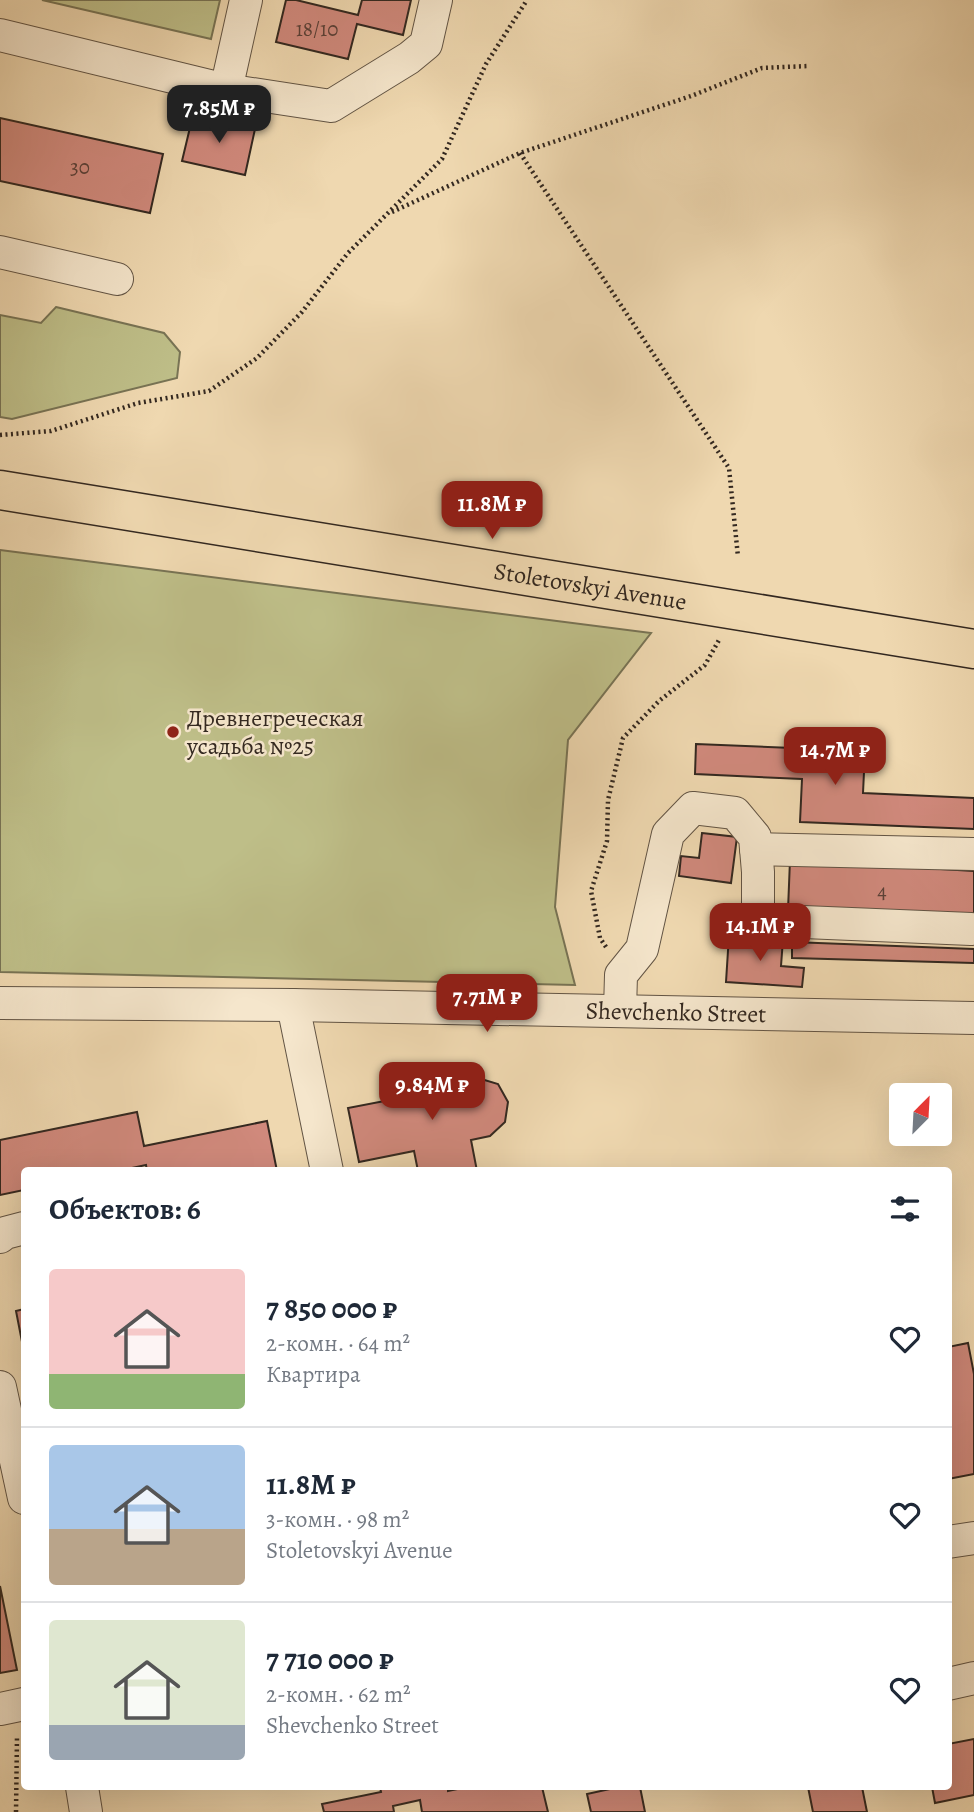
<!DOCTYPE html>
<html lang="ru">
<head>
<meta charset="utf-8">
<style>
	:root { --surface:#fff; --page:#f2f2f3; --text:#1f2937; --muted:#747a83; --line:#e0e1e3; --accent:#8f2418 }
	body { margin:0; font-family:Alegreya,serif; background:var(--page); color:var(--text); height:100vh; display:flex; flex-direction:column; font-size:26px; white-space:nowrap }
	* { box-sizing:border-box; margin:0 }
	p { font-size:23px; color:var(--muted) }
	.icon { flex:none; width:38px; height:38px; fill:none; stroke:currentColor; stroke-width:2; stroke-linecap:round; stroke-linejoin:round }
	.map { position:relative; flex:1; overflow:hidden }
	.side { position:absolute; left:21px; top:1167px; width:931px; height:623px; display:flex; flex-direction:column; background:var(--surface); border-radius:7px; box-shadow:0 7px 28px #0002 }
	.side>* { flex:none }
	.needle { width:46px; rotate:24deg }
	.controls { position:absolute; left:889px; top:1083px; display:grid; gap:14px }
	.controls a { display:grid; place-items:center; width:63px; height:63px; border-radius:7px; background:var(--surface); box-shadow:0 7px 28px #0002; font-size:35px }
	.price { position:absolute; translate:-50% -60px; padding:0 16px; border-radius:14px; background:var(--accent); color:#fff; font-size:23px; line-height:46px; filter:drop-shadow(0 2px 4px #0008) }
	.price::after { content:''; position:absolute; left:50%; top:42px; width:21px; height:16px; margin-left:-10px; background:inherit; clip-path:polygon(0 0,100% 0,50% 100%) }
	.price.selected { background:#222; color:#fff }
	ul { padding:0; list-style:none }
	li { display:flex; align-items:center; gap:21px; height:175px; padding:0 28px }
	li+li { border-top:2px solid var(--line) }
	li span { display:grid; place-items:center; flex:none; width:196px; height:140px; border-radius:7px; color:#555 }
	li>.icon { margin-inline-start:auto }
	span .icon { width:84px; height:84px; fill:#fffc; stroke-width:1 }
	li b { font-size:30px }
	h2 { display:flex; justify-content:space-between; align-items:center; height:84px; padding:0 28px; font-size:30px }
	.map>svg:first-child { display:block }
	.green { fill:#bebe88; stroke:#787354; stroke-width:2 }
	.building { fill:#d0897c; stroke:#332820; stroke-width:2 }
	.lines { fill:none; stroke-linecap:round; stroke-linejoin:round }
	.minor-casing { stroke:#625444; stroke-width:34 }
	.major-casing { stroke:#332820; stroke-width:41 }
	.path { stroke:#332820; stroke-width:4.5; stroke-dasharray:2 3.5; stroke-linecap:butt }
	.minor { stroke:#f5e6cc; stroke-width:32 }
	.major { stroke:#efd8b0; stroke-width:38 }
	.poi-dot { fill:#8f2418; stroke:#f5e6cc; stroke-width:2.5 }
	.labels { text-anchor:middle; stroke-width:5; stroke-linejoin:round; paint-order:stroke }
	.number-label { font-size:21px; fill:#5a4037 }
	.street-label { font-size:24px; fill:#332820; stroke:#f5e6cc }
	.poi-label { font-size:24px; fill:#332820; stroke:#f5e6cc; text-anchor:start }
</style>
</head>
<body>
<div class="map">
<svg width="974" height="1812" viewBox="0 0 974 1812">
	<rect width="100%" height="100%" fill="#efd8b0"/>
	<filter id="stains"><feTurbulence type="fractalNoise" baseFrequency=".00286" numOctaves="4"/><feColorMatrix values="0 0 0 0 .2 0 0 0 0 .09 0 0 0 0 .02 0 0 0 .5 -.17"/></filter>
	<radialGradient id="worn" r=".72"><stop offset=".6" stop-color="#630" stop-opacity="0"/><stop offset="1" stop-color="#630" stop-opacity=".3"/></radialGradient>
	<!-- green -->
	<path class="green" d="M42 0H220L211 39Z
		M56 307 164 333 180 352 177 378 12 419 0 417V315L41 323Z
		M0 550 651 633 568 740 555 907 575 985 0 972Z"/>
	<!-- building -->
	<path class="building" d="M286 0H296L358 15 362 0H411L403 35 357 24 348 59 276 42Z
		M193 115 255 129 245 175 182 161Z
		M0 118 163 154 150 213 0 181Z
		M696 744 865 751 863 793 974 798V829L800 822 802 779 695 774Z
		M702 833 737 837 731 883 679 876 681 856 699 858Z
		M790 860 974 871V915L788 910Z
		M729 935 783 939 781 966 804 968 802 987 726 982Z
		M792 942 974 949V963L792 958Z
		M438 1066 449 1073 451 1082 478 1078 498 1084 508 1102 505 1122 490 1136 471 1140 477 1171H418L414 1151 359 1162 348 1108 421 1094 417 1079 425 1068Z
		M137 1112 144 1146 267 1121 277 1171H147L146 1165 118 1171H24V1190L0 1195V1140Z
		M24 1309V1352L16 1311Z
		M968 1343 974 1374V1474L948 1479V1347Z
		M0 1586 17 1670 0 1673Z
		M974 1739V1795L935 1803 932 1787H948V1744Z
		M380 1787H448V1791L467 1787H542L548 1812H422L420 1800 393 1806 394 1812H324L322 1804 381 1792Z
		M619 1787H640L645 1812H591L587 1794Z
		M808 1787H862L867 1812H813Z"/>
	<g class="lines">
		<!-- minor casing -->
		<g class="minor-casing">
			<g id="minor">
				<path d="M0 35 226 90 246 0"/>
				<path d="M226 90 331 106 409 58 426 44 436 0"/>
				<path d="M0 252 117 279"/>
				<path d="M756 849 973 854"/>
				<path id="s1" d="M0 1003 293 1005 974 1018"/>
				<path d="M293 1005 327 1171"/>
				<path d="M620 1010 621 975 642 949 668 834 693 808 735 813 755 837 758 872V920L971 929"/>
				<path d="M0 1237 5 1233 24 1228"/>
				<path d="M0 1387 24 1498"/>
				<path d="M948 1542 974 1538"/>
				<path d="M948 1684 974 1678"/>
				<path d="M0 1709 24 1704"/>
				<path d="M82 1787 86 1812"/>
			</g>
		</g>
		<!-- major casing -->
		<g class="major-casing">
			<g id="major">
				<path id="s2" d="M0 490 974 649"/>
			</g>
		</g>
		<!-- path -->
		<path class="path" d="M520 153 729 468 738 557
			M392 212 520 153 691 96 762 68 808 66
			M0 435 51 431 138 403 209 391 257 358 302 312 348 253 442 159 486 64 527 0
			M606 947 600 938 591 891 607 841 608 800 623 738 659 701 705 665 719 640
			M16 1812 17 1736"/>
		<!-- minor -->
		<use href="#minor" class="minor"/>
		<!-- major -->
		<use href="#major" class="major"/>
	</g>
	<!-- markers -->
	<circle class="poi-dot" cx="173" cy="732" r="7"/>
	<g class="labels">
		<!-- number labels -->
		<g class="number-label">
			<text x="317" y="36">18/10</text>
			<text x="80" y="174">30</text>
			<text x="882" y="898">4</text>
		</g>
		<!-- street labels -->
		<g class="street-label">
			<text dy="8" stroke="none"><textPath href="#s2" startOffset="598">Stoletovskyi Avenue</textPath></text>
			<text dy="8" stroke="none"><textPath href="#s1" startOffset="676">Shevchenko Street</textPath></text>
		</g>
		<!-- poi labels -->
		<g class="poi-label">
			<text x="187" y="726">Древнегреческая<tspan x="187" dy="28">усадьба №25</tspan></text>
		</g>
	</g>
	<rect width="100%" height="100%" filter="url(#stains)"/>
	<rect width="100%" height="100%" fill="url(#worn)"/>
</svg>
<div class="controls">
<a><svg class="needle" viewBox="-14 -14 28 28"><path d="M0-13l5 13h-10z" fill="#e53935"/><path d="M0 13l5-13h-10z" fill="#747a83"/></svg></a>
</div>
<b class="price selected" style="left:219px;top:145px">7.85M ₽</b>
<b class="price" style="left:492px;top:541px">11.8M ₽</b>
<b class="price" style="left:835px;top:787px">14.7M ₽</b>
<b class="price" style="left:760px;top:963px">14.1M ₽</b>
<b class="price" style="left:487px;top:1034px">7.71M ₽</b>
<b class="price" style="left:432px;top:1122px">9.84M ₽</b>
<section class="side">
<h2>Объектов: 6<svg class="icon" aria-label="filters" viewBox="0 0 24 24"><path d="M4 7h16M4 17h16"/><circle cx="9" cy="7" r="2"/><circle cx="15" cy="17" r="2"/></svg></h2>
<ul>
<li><span style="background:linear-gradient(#f6c9c9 75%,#8fb573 0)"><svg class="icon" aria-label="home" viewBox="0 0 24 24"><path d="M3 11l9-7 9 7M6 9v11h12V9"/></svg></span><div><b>7 850 000 ₽</b><p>2-комн. · 64 m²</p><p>Квартира</p></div><svg class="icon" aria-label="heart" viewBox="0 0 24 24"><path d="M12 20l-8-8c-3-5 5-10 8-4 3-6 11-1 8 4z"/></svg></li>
<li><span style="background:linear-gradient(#a9c7e8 60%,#b9a48a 0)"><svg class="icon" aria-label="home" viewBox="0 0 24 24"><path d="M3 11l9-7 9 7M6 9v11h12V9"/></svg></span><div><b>11.8M ₽</b><p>3-комн. · 98 m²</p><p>Stoletovskyi Avenue</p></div><svg class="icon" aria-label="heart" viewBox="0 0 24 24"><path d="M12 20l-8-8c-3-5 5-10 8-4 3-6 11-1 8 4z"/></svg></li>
<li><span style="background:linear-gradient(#dfe7d0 75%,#9aa5b1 0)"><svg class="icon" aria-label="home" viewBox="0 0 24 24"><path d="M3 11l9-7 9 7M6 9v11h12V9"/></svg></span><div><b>7 710 000 ₽</b><p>2-комн. · 62 m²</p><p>Shevchenko Street</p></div><svg class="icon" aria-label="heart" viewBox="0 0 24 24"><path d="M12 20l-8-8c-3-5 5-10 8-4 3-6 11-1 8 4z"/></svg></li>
</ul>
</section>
</div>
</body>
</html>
